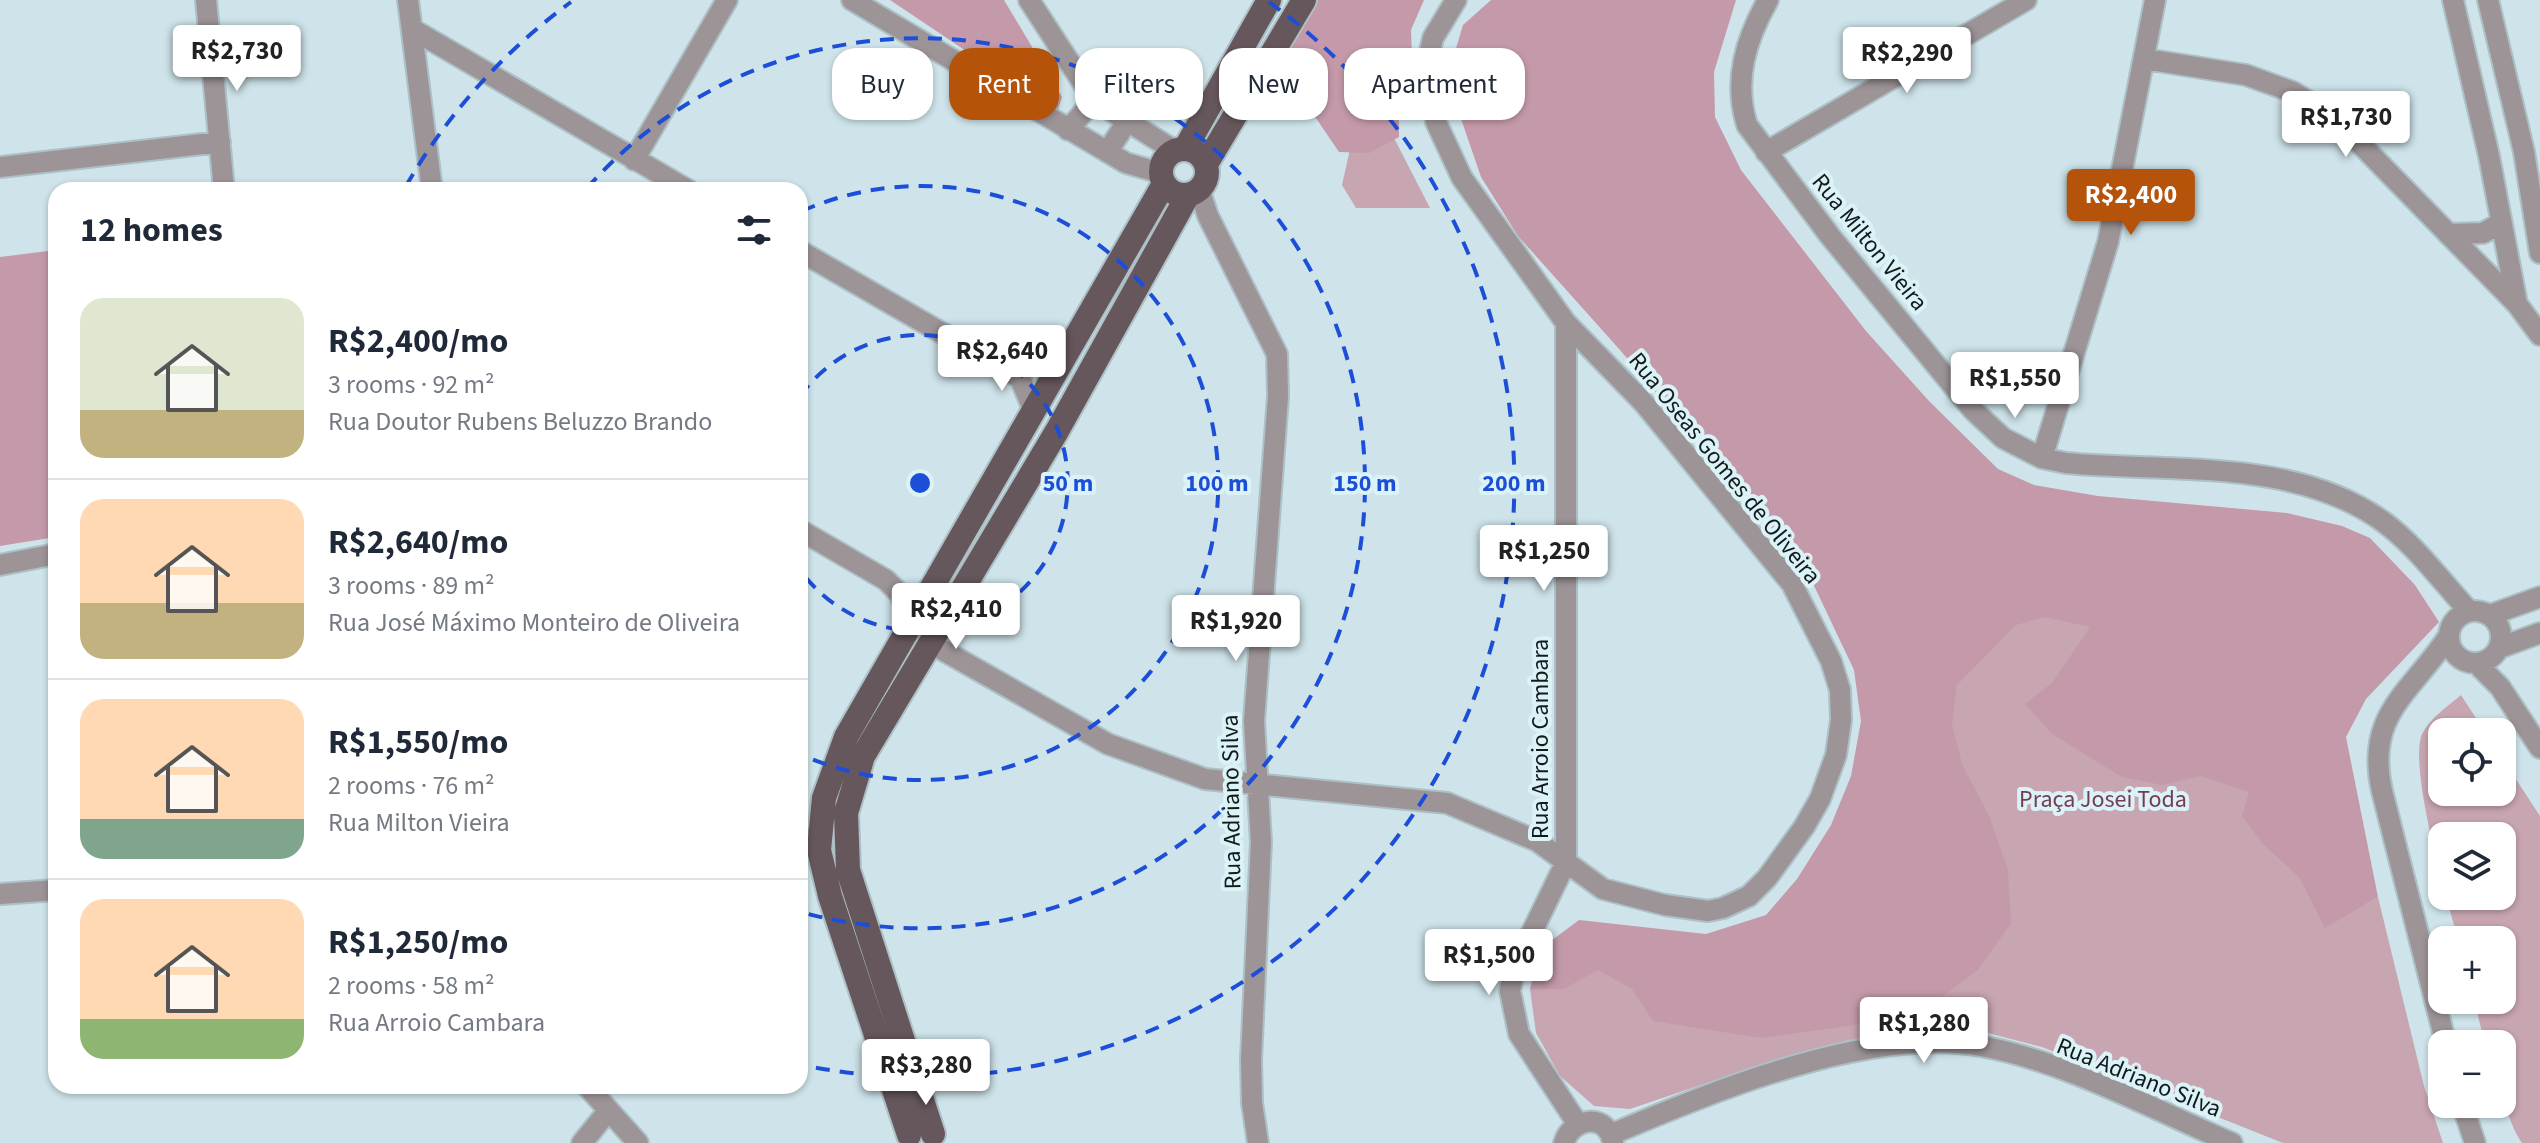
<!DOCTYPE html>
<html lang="en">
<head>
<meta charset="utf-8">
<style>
	:root { --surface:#fff; --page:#f2f2f3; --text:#1f2937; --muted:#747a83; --line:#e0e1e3; --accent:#b45309 }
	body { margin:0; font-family:"Source Sans 3",sans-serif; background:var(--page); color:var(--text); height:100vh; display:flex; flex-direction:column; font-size:30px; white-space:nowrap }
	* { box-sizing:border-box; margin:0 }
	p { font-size:26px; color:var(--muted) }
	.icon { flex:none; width:44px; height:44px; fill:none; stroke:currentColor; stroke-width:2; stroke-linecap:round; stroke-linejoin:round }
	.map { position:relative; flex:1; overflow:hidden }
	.side { position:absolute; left:48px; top:182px; width:760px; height:912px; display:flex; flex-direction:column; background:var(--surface); border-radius:24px; box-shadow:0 2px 6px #0004 }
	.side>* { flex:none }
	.hud { position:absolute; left:832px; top:48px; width:760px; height:72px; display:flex; gap:16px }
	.tools { position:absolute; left:2428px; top:718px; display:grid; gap:16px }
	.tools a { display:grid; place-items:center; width:88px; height:88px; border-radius:16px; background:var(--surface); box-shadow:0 2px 6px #0004; font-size:40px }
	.price { position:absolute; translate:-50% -68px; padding:0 18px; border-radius:8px; background:#fff; color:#222; font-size:26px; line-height:52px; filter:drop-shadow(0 2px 4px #0008) }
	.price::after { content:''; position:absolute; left:50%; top:48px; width:24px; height:18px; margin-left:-12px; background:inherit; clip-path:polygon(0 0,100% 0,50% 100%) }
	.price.selected { background:var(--accent); color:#fff }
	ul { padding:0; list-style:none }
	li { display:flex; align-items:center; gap:24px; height:200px; padding:0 32px }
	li+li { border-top:2px solid var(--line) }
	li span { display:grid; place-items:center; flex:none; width:224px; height:160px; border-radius:24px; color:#555 }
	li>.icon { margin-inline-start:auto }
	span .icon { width:96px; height:96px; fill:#fffc; stroke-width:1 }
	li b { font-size:34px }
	h2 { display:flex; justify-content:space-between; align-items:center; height:96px; padding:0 32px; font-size:34px }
	.tag { padding:0 28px; border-radius:24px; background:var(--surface); box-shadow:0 2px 6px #0004; font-size:28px; line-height:72px }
	.tag.selected { background:var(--accent); color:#fff }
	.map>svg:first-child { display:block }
	.green { fill:#c7a5b1 }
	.forest { fill:#c49aaa }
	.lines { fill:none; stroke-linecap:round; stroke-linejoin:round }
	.minor-casing { stroke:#acc0c5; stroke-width:24 }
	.major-casing { stroke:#acc0c5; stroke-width:28 }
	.minor { stroke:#9d9497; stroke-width:20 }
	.major { stroke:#66575c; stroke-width:24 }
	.ring { fill:none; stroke:#1d4ed8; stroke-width:4; stroke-dasharray:14 10 }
	.labels { text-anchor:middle; stroke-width:8; stroke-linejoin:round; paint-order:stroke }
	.street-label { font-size:24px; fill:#121a1c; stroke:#dbf2f7 }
	.park-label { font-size:24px; fill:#753c54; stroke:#dbf2f7 }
	.centre { fill:#1d4ed8; stroke:#dbf2f7; stroke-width:4 }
	.ring-label { font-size:24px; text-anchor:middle; font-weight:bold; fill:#1d4ed8; stroke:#dbf2f7; stroke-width:8; stroke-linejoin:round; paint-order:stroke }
</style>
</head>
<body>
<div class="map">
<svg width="2540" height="1143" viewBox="0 0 2540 1143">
	<rect width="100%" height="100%" fill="#cee4ea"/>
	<!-- green -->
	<path class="green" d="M1348 0 1394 138 1430 208H1356L1342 185 1359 109 1288 103Z
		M1520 0H1723L1714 34 1713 140 1962 457 2365 678 2339 752 2366 904 2378 897 2424 1086 2443 1143H2283L2042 1047 1988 1033 1955 1030 1849 1040 1754 1067 1630 1109 1594 1106 1560 1076 1536 1033 1530 989H1553L1566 953 1741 941 1832 850 1875 698Z
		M2461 695 2485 732H2442V792H2502V758L2540 816V1143H2522C2501 1110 2502 1082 2502 1044H2485L2474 1000H2502V940H2458L2446 896H2502V836H2442V880C2434 852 2411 759 2422 734 2430 718 2448 706 2461 695Z"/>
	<!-- forest -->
	<path class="forest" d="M890 0H1004L1062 97 1057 112Z
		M1316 0H1424L1411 30 1413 85 1399 108V137L1369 153 1339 152 1305 102 1268 90Z
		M1491 0H1736L1714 72 1715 117 1741 170 1866 331 1929 401 1998 469 2034 485 2098 496 2287 513 2342 526 2370 538 2415 585 2439 622 2366 699 2346 737 2378 897 2325 928 2299 877 2263 844 2242 816 2249 792 2201 776 2162 785 2122 777 2052 734 2025 704 2052 683 2090 627 2045 617 2016 625 1957 685 1952 724 1962 764 1990 818 2008 870 2011 923 1978 970 1921 1012 1855 1025 1761 1038 1653 1021 1632 989 1598 970 1564 989H1530L1540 949 1579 920 1706 934 1766 915 1797 879 1831 825 1851 776 1861 721 1854 670 1808 573 1620 350 1518 236 1481 177 1447 78 1463 25Z
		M56 250V537L0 546V257Z"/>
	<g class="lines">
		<!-- minor casing -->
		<g class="minor-casing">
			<path id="minor" d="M206 0 224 190
				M408 0 432 190
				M852 0 1126 163 1161 173
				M1029 0 1094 100 1175 151
				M1768 0C1746 39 1733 80 1747 125L1830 236 1973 410 2003 438 2042 458 2066 463C2170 473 2296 457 2385 523 2418 548 2441 581 2469 611
				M2453 0 2489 156 2517 304 2540 335
				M2488 0 2524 152 2540 253
				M412 29 688 190
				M2145 59 2246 75 2293 92 2336 119 2517 304
				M1068 130 1094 100
				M1107 152 1129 119
				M1766 152 2026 0
				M634 160 727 0
				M0 167 220 142
				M1199 189 1208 216 1277 354 1278 396 1254 721 1261 842 1251 1060 1252 1103 1258 1143
				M2448 234 2483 233 2501 223
				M800 251 1020 378 1033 409
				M1566 323V862L1515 967 1510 991 1519 1034 1577 1123
				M2042 458 2108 242 2155 0
				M800 530 886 580 900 594 911 625
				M0 565 56 554
				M2449 637a26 26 0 1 1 52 0a26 26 0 1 1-52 0Z
				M2490 615 2540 597
				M932 644 1108 744 1205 779 1447 803 1537 841 1603 889 1665 905 1708 911 1723 908 1749 896 1767 878 1804 827 1820 799 1836 755 1841 720 1840 690 1831 661 1792 584 1643 402 1566 323 1462 178 1436 122 1427 64 1433 38 1456 0
				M2499 648 2540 633
				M2476 663 2500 687 2540 748
				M800 834 819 850
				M0 894 56 890
				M2446 1044 2382 791C2365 714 2410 694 2448 637
				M587 1086 638 1143
				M2462 1104 2475 1143
				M1612 1134C1714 1091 1870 1026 1981 1046 2068 1062 2152 1109 2232 1143
				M582 1143 608 1111
				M1564 1143C1572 1116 1608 1113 1613 1143"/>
		</g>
		<!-- major casing -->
		<g class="major-casing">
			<path id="major" d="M1185 149 1269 0
				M1161 172a23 23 0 1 1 46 0a23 23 0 1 1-46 0Z
				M1206 164 1304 0
				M933 1134 848 870 846 813 863 756 1057 431 1188 195
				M909 1135 830 896 819 850 824 798 846 737 1164 184"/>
		</g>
		<!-- minor -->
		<use href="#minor" class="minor"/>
		<!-- major -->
		<use href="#major" class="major"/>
	</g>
	<!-- distance rings -->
	<g class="ring">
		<path d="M800 396A148 148 0 1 1 800 570"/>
		<path d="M802 211A297 297 0 1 1 802 755"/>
		<path d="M587 188A445 445 0 1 1 801 912"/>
		<path d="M406 186A594 594 0 0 1 571 2M1269 2A594 594 0 0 1 802 1065"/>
	</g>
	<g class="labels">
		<!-- street labels -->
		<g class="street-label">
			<text transform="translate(1870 242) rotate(51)" y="8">Rua Milton Vieira</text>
			<text transform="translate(1725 468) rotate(51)" y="8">Rua Oseas Gomes de Oliveira</text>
			<text transform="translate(1540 739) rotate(-90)" y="8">Rua Arroio Cambara</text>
			<text transform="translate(1231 802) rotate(-91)" y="8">Rua Adriano Silva</text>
			<text transform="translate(2139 1077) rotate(22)" y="8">Rua Adriano Silva</text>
		</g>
		<!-- park labels -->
		<g class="park-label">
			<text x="2103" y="807">Praça Josei Toda</text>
		</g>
	</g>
	<circle cx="920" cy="483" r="12" class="centre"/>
	<g class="ring-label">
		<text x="1068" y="491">50 m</text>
		<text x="1217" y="491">100 m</text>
		<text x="1365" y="491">150 m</text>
		<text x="1514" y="491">200 m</text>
	</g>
</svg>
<div class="tools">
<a><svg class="icon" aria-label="locate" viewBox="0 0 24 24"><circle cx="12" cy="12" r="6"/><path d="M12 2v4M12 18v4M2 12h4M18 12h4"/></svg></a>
<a><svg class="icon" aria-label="layers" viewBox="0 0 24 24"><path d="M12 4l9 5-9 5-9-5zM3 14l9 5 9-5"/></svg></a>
<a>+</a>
<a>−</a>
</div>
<b class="price" style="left:237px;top:93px">R$2,730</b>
<b class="price" style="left:1907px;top:95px">R$2,290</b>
<b class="price" style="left:2346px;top:159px">R$1,730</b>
<b class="price selected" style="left:2131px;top:237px">R$2,400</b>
<b class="price" style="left:1002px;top:393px">R$2,640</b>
<b class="price" style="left:2015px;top:420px">R$1,550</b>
<b class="price" style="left:1544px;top:593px">R$1,250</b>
<b class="price" style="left:956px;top:651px">R$2,410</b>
<b class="price" style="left:1236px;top:663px">R$1,920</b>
<b class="price" style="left:1489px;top:997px">R$1,500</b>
<b class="price" style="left:1924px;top:1065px">R$1,280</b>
<b class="price" style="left:926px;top:1107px">R$3,280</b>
<div class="hud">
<a class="tag">Buy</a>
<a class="tag selected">Rent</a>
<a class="tag">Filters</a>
<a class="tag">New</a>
<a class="tag">Apartment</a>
</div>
<section class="side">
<h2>12 homes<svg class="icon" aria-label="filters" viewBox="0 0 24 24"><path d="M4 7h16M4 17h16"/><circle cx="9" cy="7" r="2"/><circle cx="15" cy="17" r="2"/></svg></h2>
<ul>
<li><span style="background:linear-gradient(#dfe7d0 70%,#c2b280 0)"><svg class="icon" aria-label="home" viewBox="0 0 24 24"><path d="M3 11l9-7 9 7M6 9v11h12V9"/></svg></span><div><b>R$2,400/mo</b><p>3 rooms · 92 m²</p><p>Rua Doutor Rubens Beluzzo Brando</p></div></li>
<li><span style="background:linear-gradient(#ffd9b3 65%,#c2b280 0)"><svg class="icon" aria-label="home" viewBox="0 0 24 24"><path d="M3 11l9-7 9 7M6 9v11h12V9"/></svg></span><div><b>R$2,640/mo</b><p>3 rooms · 89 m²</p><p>Rua José Máximo Monteiro de Oliveira</p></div></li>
<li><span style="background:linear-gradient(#ffd9b3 75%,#7fa58c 0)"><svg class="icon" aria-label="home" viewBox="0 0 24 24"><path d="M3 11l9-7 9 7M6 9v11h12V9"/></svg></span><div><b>R$1,550/mo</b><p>2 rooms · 76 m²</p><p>Rua Milton Vieira</p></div></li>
<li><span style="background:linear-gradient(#ffd9b3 75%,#8fb573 0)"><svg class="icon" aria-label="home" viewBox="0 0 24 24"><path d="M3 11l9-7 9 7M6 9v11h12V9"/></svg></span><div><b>R$1,250/mo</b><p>2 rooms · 58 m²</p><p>Rua Arroio Cambara</p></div></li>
</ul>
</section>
</div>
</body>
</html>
